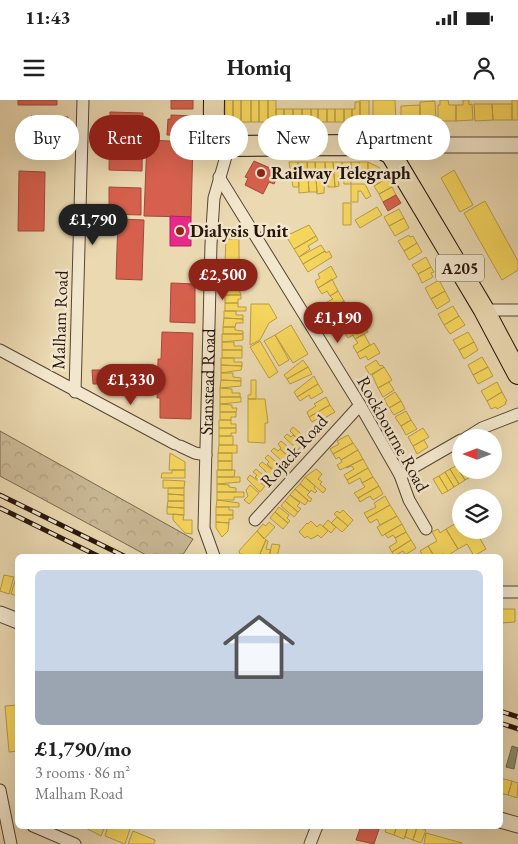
<!DOCTYPE html>
<html lang="en">
<head>
<meta charset="utf-8">
<style>
	:root { --surface:#fff; --page:#f2f2f2; --text:#222; --muted:#767676; --line:#e0e0e0; --accent:#8f2418 }
	body { margin:0; font-family:"EB Garamond",serif; background:var(--page); color:var(--text); height:100vh; display:flex; flex-direction:column; font-size:19px; white-space:nowrap }
	* { box-sizing:border-box; margin:0 }
	p { font-size:16px; color:var(--muted) }
	.icon { flex:none; width:28px; height:28px; fill:none; stroke:currentColor; stroke-width:2; stroke-linecap:round; stroke-linejoin:round }
	.map { position:relative; flex:1; overflow:hidden }
	.drawer { position:absolute; left:15px; top:454px; width:488px; height:275px; display:flex; flex-direction:column; background:var(--surface); border-radius:8px; box-shadow:0 5px 20px #0002 }
	.drawer>* { flex:none }
	.guide { position:absolute; left:15px; top:15px; width:489px; height:45px; display:flex; gap:10px }
	.needle { width:32px; rotate:270deg }
	.buttons { position:absolute; left:452px; top:329px; display:grid; gap:10px }
	.buttons a { display:grid; place-items:center; width:50px; height:50px; border-radius:50%; background:var(--surface); box-shadow:0 5px 20px #0002; font-size:25px }
	.price { position:absolute; translate:-50% -42px; padding:0 11px; border-radius:18px; background:var(--accent); color:#fff; font-size:16px; line-height:32px; filter:drop-shadow(0 1px 2px #0008) }
	.price::after { content:''; position:absolute; left:50%; top:30px; width:15px; height:11px; margin-left:-8px; background:inherit; clip-path:polygon(0 0,100% 0,50% 100%) }
	.price.selected { background:#222; color:#fff }
	ul { padding:0; list-style:none }
	li { display:grid; align-content:center; gap:10px; height:265px; padding:0 20px }
	li+li { border-top:1px solid var(--line) }
	li span { display:grid; place-items:center; height:155px; border-radius:8px; color:#555 }
	li>.icon { margin-inline-start:auto }
	span .icon { width:90px; height:90px; fill:#fffc; stroke-width:1 }
	li b { font-size:21px }
	.chip { padding:0 18px; border-radius:22px; background:var(--surface); box-shadow:0 5px 20px #0002; font-size:18px; line-height:45px }
	.chip.selected { background:var(--accent); color:#fff }
	.status { display:flex; justify-content:space-between; align-items:center; height:35px; padding:0 25px; background:var(--surface); direction:ltr }
	.status svg { height:14px; fill:currentColor }
	header { display:flex; justify-content:space-between; align-items:center; height:65px; padding:0 20px; background:var(--surface); font-size:22px; font-weight:700 }
	.map>svg:first-child { display:block }
	.forest { fill:url(#forest-crowns); stroke:#786650 }
	.homes { fill:#f6d55c; stroke:#b89b44 }
	.shops { fill:#d6604d; stroke:#a14939 }
	.health { fill:#e7298a; stroke:#ad2364 }
	.industry { fill:#8c8c6e; stroke:#6d6850 }
	.lines { fill:none; stroke-linecap:round; stroke-linejoin:round }
	.minor-casing { stroke:#574534; stroke-width:13 }
	.tertiary-casing { stroke:#574534; stroke-width:17 }
	.trunk-casing { stroke:#26140b; stroke-width:22 }
	.minor { stroke:#f2e6cc; stroke-width:11 }
	.tertiary { stroke:#f2e6cc; stroke-width:15 }
	.trunk { stroke:#ebd9b1; stroke-width:20 }
	.rail-casing { stroke:#26140b; stroke-width:5 }
	.rail { stroke:#f2e6cc; stroke-width:3; stroke-dasharray:9; stroke-linecap:butt }
	.poi-dot { fill:#8f2418; stroke:#f2e6cc; stroke-width:2 }
	.labels { text-anchor:middle; stroke-width:5; stroke-linejoin:round; paint-order:stroke }
	.shield { fill:#f2e6cc; stroke:#635345; stroke-width:1 }
	.shield-label { font-size:16px; font-weight:bold; fill:#26140b }
	.poi-label { font-size:18px; font-weight:bold; fill:#26140b; stroke:#f2e6cc; text-anchor:start }
	.street-label { font-size:18px; fill:#26140b; stroke:#f2e6cc }
</style>
</head>
<body>
<div class="status"><b>11:43</b><svg viewBox="0 0 49 12"><path d="M0 12V9h3v3zM5 12V6h3v6zM10 12V3h3v9zM15 12V0h3v12zM26 1h20v11H26zM47 4h2v5h-2z"/></svg></div>
<header><svg class="icon" aria-label="menu" viewBox="0 0 24 24"><path d="M4 6h16M4 12h16M4 18h16"/></svg>Homiq<svg class="icon" aria-label="person" viewBox="0 0 24 24"><circle cx="12" cy="8" r="4"/><path d="M4 21q1-7 8-7t8 7"/></svg></header>
<div class="map">
<svg width="518" height="744" viewBox="0 0 518 744">
	<defs>
		<pattern id="forest-crowns" width="20" height="18" patternUnits="userSpaceOnUse" patternTransform="scale(1.25)"><rect width="20" height="18" fill="#cab895"/><path d="M2 6a3 3 0 1 1 6 0M12 15a3 3 0 1 1 6 0" fill="none" stroke="#ad9d7f"/></pattern>
	</defs>
	<rect width="100%" height="100%" fill="#ebd9b1"/>
	<filter id="stains"><feTurbulence type="fractalNoise" baseFrequency=".004" numOctaves="4"/><feColorMatrix values="0 0 0 0 .2 0 0 0 0 .09 0 0 0 0 .02 0 0 0 .5 -.17"/></filter>
	<radialGradient id="worn" r=".72"><stop offset=".6" stop-color="#630" stop-opacity="0"/><stop offset="1" stop-color="#630" stop-opacity=".3"/></radialGradient>
	<!-- forest -->
	<path class="forest" d="M0 331 193 439 182 456H148L0 376Z"/>
	<!-- homes -->
	<path class="homes" d="M225 0H233V22H225Z
		M233 0H241V22H233Z
		M241 0H251V22H241Z
		M251 0H259V22H251Z
		M259 0H268V22H259Z
		M268 0H276V22H268Z
		M360 0H369V22H360Z
		M373 0H395L396 23 373 24Z
		M440 0H448L449 5H456V21H438V5H440Z
		M463 0H469V5L472 4 473 20 456 21V5H463Z
		M512 0H518V20H512Z
		M435 1 436 22H420V2Z
		M355 2H360V22H352V9H355Z
		M474 4H492L493 20 475 21Z
		M492 4H512V20H493Z
		M420 5V22H401V6Z
		M276 9H284V22H276Z
		M284 9H293V22H284Z
		M293 9H302V22H293Z
		M302 9H311V22H302Z
		M311 9H318V22H311Z
		M318 9H327V22H318Z
		M327 9H335V22H327Z
		M335 9H344V22H335Z
		M344 9H352V22H344Z
		M289 62H298L299 87H293Z
		M298 62H307L309 92 299 93Z
		M307 62H315L317 92H309Z
		M315 62H325L324 93 317 94Z
		M325 62H333L335 87H328Z
		M333 62H342V76H338L339 86 335 87Z
		M342 62H351V84H344Z
		M351 62H359V75H351Z
		M359 62H368V75H359Z
		M368 62 380 68 370 78 368 75Z
		M380 68 387 78 374 86 370 78Z
		M454 70 473 105 460 112 441 78Z
		M387 78 392 87 379 94 374 86Z
		M351 84H365L371 96 366 99 361 91H358V102H351Z
		M392 87 396 95 383 102 379 94Z
		M485 101 518 161V170L502 180 464 113Z
		M343 103H351V125H343Z
		M377 107 382 115 360 128 355 120Z
		M399 109 404 118 389 126 384 117Z
		M404 118 409 128 395 136 389 126Z
		M309 125 316 136 294 149 286 136Z
		M409 135 410 137 413 136 417 143 404 151 398 141Z
		M316 136 318 140 308 146 310 149 299 157 294 149Z
		M226 139H239V164L225 163Z
		M417 143 422 152 409 160 404 151Z
		M321 145 325 151 303 164 299 157Z
		M325 151 326 153 329 151 332 157 308 172 303 164Z
		M426 157 431 167 418 174 412 165Z
		M225 163 246 164V172H225Z
		M331 166 337 177 318 188 315 181 320 178 318 174Z
		M431 167 434 172 431 173 433 177 422 183 418 174Z
		M225 172H238L242 180 225 179Z
		M225 179 242 180V183H238V187H225Z
		M332 179 338 191 330 196 327 191 322 194 318 188Z
		M439 180 445 191 431 199 425 188Z
		M225 187H238L241 195H225Z
		M338 191 344 201 331 209 327 202 333 199 330 196Z
		M445 191 450 201 437 209 431 199Z
		M225 195H241V199H238V203H225Z
		M344 201 347 205 351 203 355 209 342 216 339 212 335 215 331 209Z
		M225 203H238V207H246V211H225Z
		M251 204H269L277 218 269 223 260 240 250 245Z
		M453 206 459 216 444 225 438 214Z
		M356 210 358 214 354 216 358 224 344 232 340 225 346 222 343 217Z
		M224 211H236V215H243V219L224 218Z
		M459 216 465 225 450 234 444 225Z
		M224 218 243 219V223H236L235 227H223Z
		M362 222 368 232 355 239 353 235 348 238 344 232Z
		M291 225 308 254 293 263 275 235Z
		M223 227H235V230L243 231V234H223Z
		M468 232 474 242 459 250 453 240Z
		M222 234H243V240L222 242Z
		M364 234 370 245 357 253 353 246 358 243 355 239Z
		M275 235 289 260 279 266 264 241Z
		M260 241 278 272 269 278 250 247Z
		M222 242H234V246H242V250H222Z
		M474 242 478 250 464 259 459 250Z
		M374 243 380 253 368 260 366 256 360 259 357 253Z
		M222 250H242V258H222Z
		M482 257 488 267 473 275 468 265Z
		M221 258H234V262H242V266L221 265Z
		M303 260 308 267 287 279 284 275Z
		M376 260 380 266 382 265 384 267 370 275 365 267Z
		M221 265 242 266 241 270 221 273Z
		M308 267 312 274 290 284 287 279Z
		M384 267 392 280 378 288 372 275Z
		M488 267 493 276 478 284 473 275Z
		M221 273H233V277L241 278V281L221 280Z
		M314 276 318 284 297 297 294 292Z
		M221 280 241 281V286L220 288Z
		M251 280H256V299H248V295H251Z
		M389 282 394 290 383 297 378 288Z
		M497 282 502 292 487 301 481 291Z
		M318 284 323 292 311 299 309 295 300 301 297 297Z
		M220 288 232 289V293H240V297H220Z
		M395 292 401 301 389 308 384 299Z
		M502 292 507 301 505 302 506 304 497 309 496 307 491 309 487 301Z
		M220 297H241V302L220 304Z
		M326 297 330 305 309 317 307 312 316 306 314 304Z
		M248 299H265L268 323H265V343L248 342Z
		M401 301 405 309 394 315 389 308Z
		M220 304 232 305V308H237L236 312H220Z
		M330 305 335 312 323 319 322 316 312 322 309 317Z
		M406 311 411 320 401 326 395 317Z
		M220 312H236V317H231V320H220Z
		M219 320H231V324H236V328H219Z
		M411 320 417 329 406 335 401 326Z
		M293 327 307 339 303 344 290 331Z
		M219 328H236V333H231V336H219Z
		M423 328 429 337 413 346 408 337Z
		M287 334 291 337 293 335 303 344 298 350 284 337Z
		M348 335 353 343 333 354 330 349 339 344 337 341Z
		M219 336H233V345H219Z
		M424 340 428 347 417 354 413 346Z
		M281 341 295 353 290 358 280 349 281 348 278 344Z
		M353 343 358 350 341 360 339 357 336 359 333 354Z
		M219 345H237V353H218Z
		M274 348 278 351 280 349 290 358 285 364 271 351Z
		M358 350 363 359 340 370 337 365 342 362 341 360Z
		M170 353 185 362V370H169Z
		M218 353H232V361H218Z
		M268 355 282 367 277 373 267 364 269 362 265 358Z
		M363 359 368 368 347 380 344 375 354 369 352 366 346 368Z
		M218 361H232V370H218Z
		M262 362 277 373 272 378 259 365Z
		M461 363V370H468L472 376 465 380 456 366Z
		M456 366 465 380 459 384 450 369Z
		M368 368 373 377 362 383 360 378 349 384 347 380Z
		M256 369 270 381 265 386 255 377 257 375 253 372Z
		M316 369 322 374 318 379 322 382 320 384 326 389 323 393 305 377Z
		M450 369 459 384 454 387 445 372Z
		M172 370H185V378H161L162 373H172Z
		M217 370H235L234 377H217Z
		M445 372 454 387 448 391 439 376Z
		M250 375 265 386 260 392 247 379Z
		M439 376 448 391 442 394 433 379Z
		M217 377H240V382L217 384Z
		M305 377 315 386 314 388 317 391 315 393 311 390 310 392 300 384Z
		M373 377 379 386 358 398 354 393 365 387 362 383Z
		M163 380 185 381 184 388H163Z
		M217 384 229 385V387L236 388V392H217Z
		M300 384 310 392 307 395 312 399 310 402 295 389Z
		M250 385 259 393 249 404 244 400 248 396 246 390Z
		M379 386 383 394 373 400 370 396 360 402 358 398Z
		M168 388H184V395L168 394Z
		M295 389 308 401 305 405 290 395Z
		M217 392H244V397H234V400H217Z
		M168 394 184 395V401H168Z
		M290 395 300 403 297 406 301 409 298 412 285 401Z
		M385 396 390 405 367 418 364 413 376 407 374 403Z
		M217 400 239 403V407H216Z
		M168 401H184V408L167 407Z
		M285 401 298 412 294 417 281 406Z
		M390 405 397 416 380 425 377 419 370 423 367 418Z
		M461 406V430H479L482 435 479 437 486 449 474 456 467 444 458 449 446 429 458 422 452 412Z
		M167 407 184 408V415L167 414Z
		M216 407H229V410H233V415H216Z
		M279 407 289 415 287 418 290 421 288 423 275 412Z
		M343 410 353 420 348 426 334 414 337 411 340 413Z
		M275 412 288 423 283 429 270 418Z
		M173 414 184 415 183 420H192V434L185 433 173 420Z
		M216 415H233V419H229V423L216 422Z
		M397 416 402 424 382 436 377 427Z
		M337 417 348 426 342 432 331 423Z
		M328 420 336 427 331 433 323 426Z
		M311 421 317 427 320 424 328 431 321 438 318 435 311 439 307 436 305 438 299 432 307 423 308 424Z
		M216 422 229 423 228 431 222 437 216 428Z
		M269 422 275 427 264 439 257 431 263 424 266 426Z
		M402 424 406 432 395 438 393 435 388 438 385 434Z
		M438 429 440 433 446 429 458 449 447 456 444 454 434 456 428 446 437 441 432 432Z
		M257 431 266 440 259 456 240 454 239 451Z
		M406 432 411 440 392 452 389 447 397 442 395 438Z
		M266 440 268 441 266 449 271 450 269 456H259Z
		M411 440 416 448 405 455 403 451 394 456 392 452Z
		M272 444 280 445 277 456H269Z
		M428 446 434 456H423L420 451Z
		M4 475 14 477 9 494 0 491Z
		M16 478H18V496L11 494Z
		M500 509H515V522L500 523Z
		M18 605V651L9 652 5 606Z
		M500 678 512 681 508 695 500 693Z
		M512 681 518 683 517 698 508 695Z
		M82 726H105L101 736Z
		M108 726H123L130 729 125 744 105 736Z
		M387 726H397L394 735 385 732Z
		M397 726H408L404 739 394 735Z
		M408 726 417 727 413 740 405 737Z
		M417 727 426 730 421 743 413 740Z
		M133 731 155 740 154 744H128Z
		M426 733 462 743 461 744H424Z"/>
	<!-- shops -->
	<path class="shops" d="M18 0H57V5H18Z
		M171 0H193V9H171Z
		M110 12 143 13 142 71 109 70Z
		M171 15 195 16V36L167 35 168 19H171Z
		M31 16 68 17V55H31Z
		M147 40 193 42 191 117 144 116Z
		M254 61 277 71 275 74 278 75 274 84 269 82 263 94 245 85 248 78 245 77Z
		M19 71 45 72 44 131H18Z
		M109 87 141 88V115L109 114Z
		M396 95 401 103 388 111 383 102Z
		M118 119 144 120 142 180 116 179Z
		M171 183 195 184V223L170 222Z
		M162 232 193 233 191 319 160 318V298H157L158 259H161Z
		M92 270H111V279H107V284H93Z
		M115 270H128V295H115Z
		M128 270 142 271 141 295H128Z
		M361 726H380L374 744 356 740Z"/>
	<!-- health -->
	<path class="health" d="M170 116 191 117V146H170Z"/>
	<!-- industry -->
	<path class="industry" d="M512 646 518 648 514 669 506 667Z"/>
	<g class="lines">
		<!-- minor casing -->
		<g class="minor-casing">
			<g id="minor">
				<path d="M219 77 360 305 400 375 409 400 426 429"/>
				<path d="M484 210H518"/>
				<path d="M0 250 175 344"/>
				<path d="M75 292 83 0"/>
				<path d="M466 338 482 328 518 314"/>
				<path d="M180 346 195 353 206 355"/>
				<path d="M400 375 461 340"/>
				<path d="M255 420 360 305"/>
				<path id="s1" d="M214 456 204 428 211 144 214 98 229 46"/>
				<path d="M500 492H518"/>
				<path d="M0 690 11 744"/>
				<path d="M33 726 75 744"/>
				<path d="M310 744 317 726"/>
			</g>
		</g>
		<!-- tertiary casing -->
		<g class="tertiary-casing">
			<path id="tertiary" d="M391 54 400 48 413 45H518
				M0 514 18 521
				M500 720 518 725"/>
		</g>
		<!-- trunk casing -->
		<g class="trunk-casing">
			<path id="trunk" d="M214 0C214 18 211 36 229 46L361 45 378 47 391 54 484 210 518 274"/>
		</g>
		<!-- minor -->
		<use href="#minor" class="minor"/>
		<!-- tertiary -->
		<use href="#tertiary" class="tertiary"/>
		<!-- trunk -->
		<use href="#trunk" class="trunk"/>
		<!-- rail casing -->
		<g class="rail-casing">
			<path id="rail" d="M0 395 124 456
				M0 408 98 456
				M500 611 518 617
				M500 623 518 629"/>
		</g>
		<!-- rail -->
		<use href="#rail" class="rail"/>
	</g>
	<!-- markers -->
	<g class="poi-dot">
		<circle cx="261" cy="73" r="5"/>
		<circle cx="180" cy="131" r="5"/>
	</g>
	<g class="labels">
		<!-- shield labels -->
		<rect class="shield" x="436" y="154.5" width="48" height="27" rx="4"/>
		<g class="shield-label">
			<text x="460" y="174">A205</text>
		</g>
		<!-- poi labels -->
		<g class="poi-label">
			<text x="271" y="79">Railway Telegraph</text>
			<text x="190" y="137">Dialysis Unit</text>
		</g>
		<!-- street labels -->
		<g class="street-label">
			<text transform="translate(60 220) rotate(-88)" y="6">Malham Road</text>
			<text dy="6" stroke="none"><textPath href="#s1" startOffset="176">Stanstead Road</textPath></text>
			<text transform="translate(393 334) rotate(61)" y="6">Rockbourne Road</text>
			<text transform="translate(294 351) rotate(-48)" y="6">Rojack Road</text>
		</g>
	</g>
	<rect width="100%" height="100%" filter="url(#stains)"/>
	<rect width="100%" height="100%" fill="url(#worn)"/>
</svg>
<div class="buttons">
<a><svg class="needle" viewBox="-14 -14 28 28"><path d="M0-13l5 13h-10z" fill="#e53935"/><path d="M0 13l5-13h-10z" fill="#767676"/></svg></a>
<a><svg class="icon" aria-label="layers" viewBox="0 0 24 24"><path d="M12 4l9 5-9 5-9-5zM3 14l9 5 9-5"/></svg></a>
</div>
<b class="price selected" style="left:93px;top:146px">£1,790</b>
<b class="price" style="left:223px;top:201px">£2,500</b>
<b class="price" style="left:338px;top:244px">£1,190</b>
<b class="price" style="left:131px;top:306px">£1,330</b>
<div class="guide">
<a class="chip">Buy</a>
<a class="chip selected">Rent</a>
<a class="chip">Filters</a>
<a class="chip">New</a>
<a class="chip">Apartment</a>
</div>
<section class="drawer">
<ul>
<li><span style="background:linear-gradient(#c9d6e8 65%,#9aa5b1 0)"><svg class="icon" aria-label="home" viewBox="0 0 24 24"><path d="M3 11l9-7 9 7M6 9v11h12V9"/></svg></span><div><b>£1,790/mo</b><p>3 rooms · 86 m²</p><p>Malham Road</p></div></li>
</ul>
</section>
</div>
</body>
</html>
